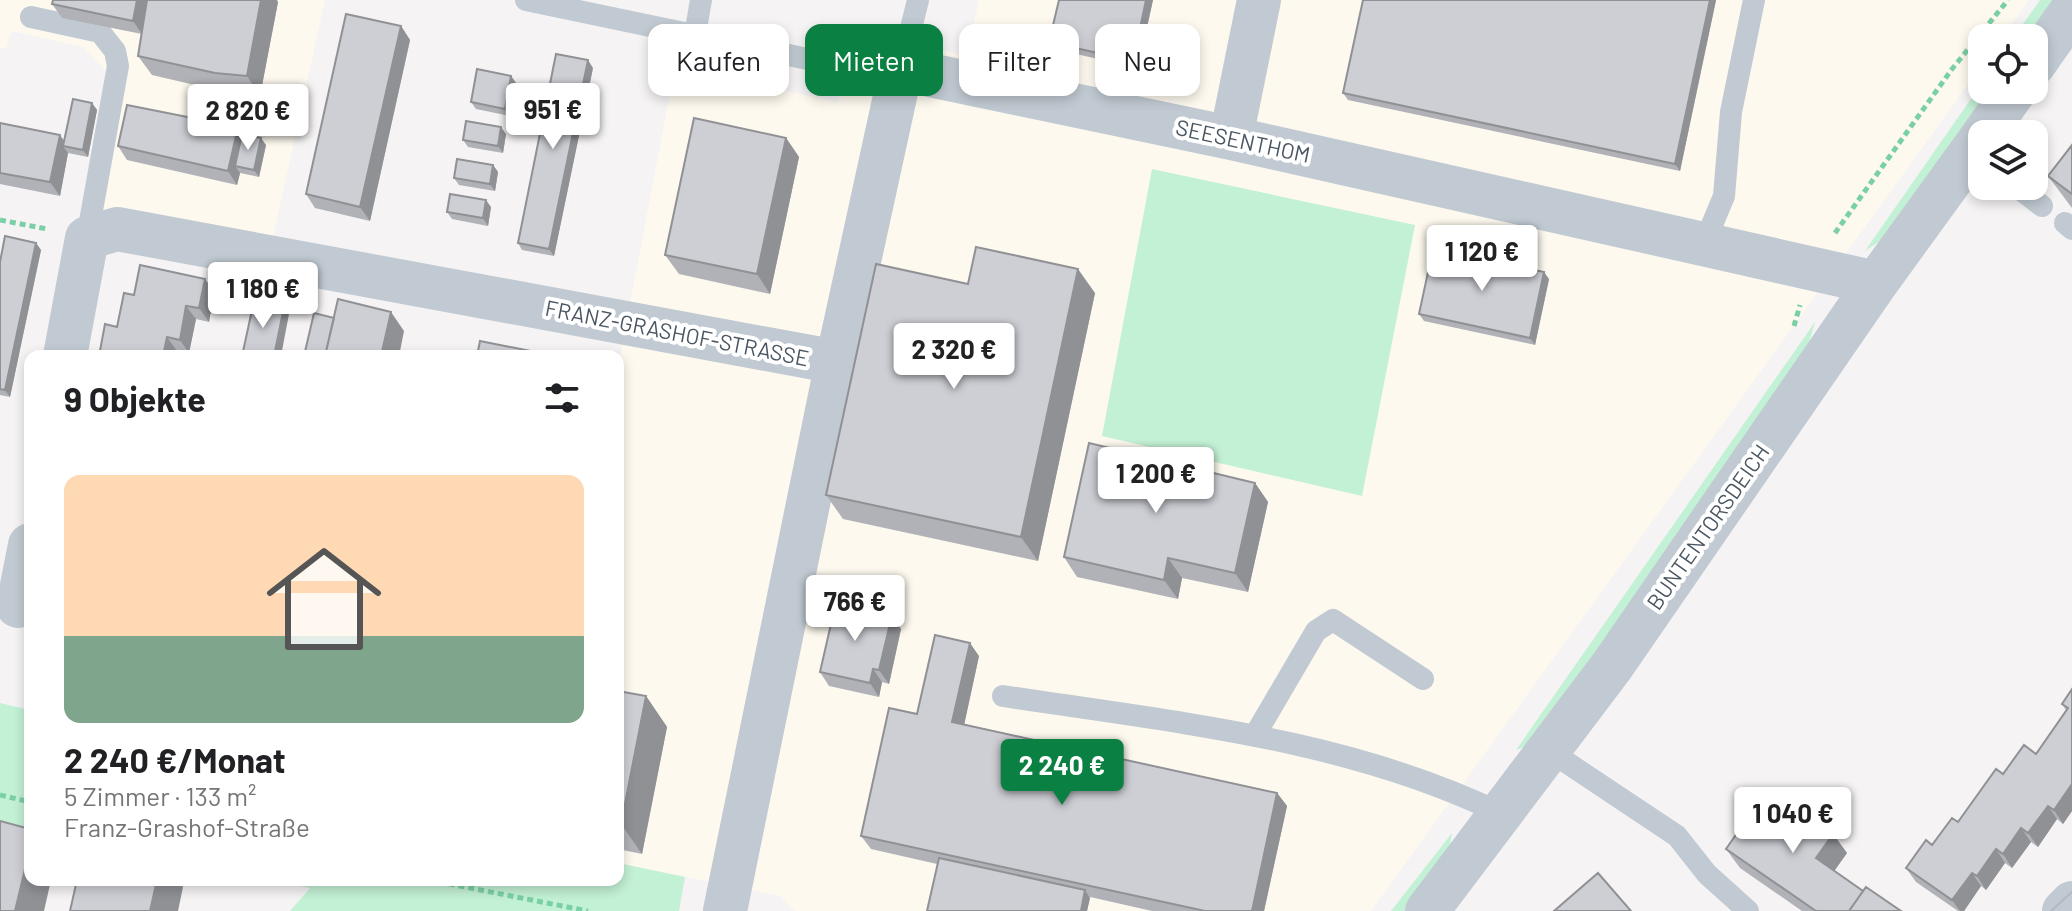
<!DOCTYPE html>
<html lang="de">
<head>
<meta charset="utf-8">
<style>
	:root { --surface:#fff; --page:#f6f6f6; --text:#202124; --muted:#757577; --accent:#0b8043 }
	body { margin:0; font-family:Barlow,sans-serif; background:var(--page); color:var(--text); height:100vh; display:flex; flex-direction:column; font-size:30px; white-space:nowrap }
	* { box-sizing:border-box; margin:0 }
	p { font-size:26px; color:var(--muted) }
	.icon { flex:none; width:44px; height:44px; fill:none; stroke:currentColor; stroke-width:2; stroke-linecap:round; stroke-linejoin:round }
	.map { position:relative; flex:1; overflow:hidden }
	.drawer { position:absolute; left:24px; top:350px; width:600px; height:536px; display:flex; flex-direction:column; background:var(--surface); border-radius:16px; box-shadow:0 4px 12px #0003 }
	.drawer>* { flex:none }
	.banner { position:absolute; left:648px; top:24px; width:760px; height:72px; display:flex; gap:16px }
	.buttons { position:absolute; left:1968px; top:24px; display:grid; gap:16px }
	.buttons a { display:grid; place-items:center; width:80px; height:80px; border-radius:16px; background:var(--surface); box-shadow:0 4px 12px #0003; font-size:40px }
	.price { position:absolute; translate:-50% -68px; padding:0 18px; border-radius:8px; background:#fff; color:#222; font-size:26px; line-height:52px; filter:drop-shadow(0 2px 4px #0008) }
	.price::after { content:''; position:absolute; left:50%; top:48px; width:24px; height:18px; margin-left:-12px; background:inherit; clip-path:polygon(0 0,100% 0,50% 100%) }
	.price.active { background:var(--accent); color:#fff }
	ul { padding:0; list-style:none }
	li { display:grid; align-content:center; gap:16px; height:424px; padding:0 40px }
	li span { display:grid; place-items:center; height:248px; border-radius:16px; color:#555 }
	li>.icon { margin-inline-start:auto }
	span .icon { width:144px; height:144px; fill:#fffc; stroke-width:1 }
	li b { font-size:34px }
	h2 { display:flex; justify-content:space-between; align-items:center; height:96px; padding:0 40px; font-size:34px }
	.chip { padding:0 28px; border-radius:16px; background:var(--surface); box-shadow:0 4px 12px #0003; font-size:28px; line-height:72px }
	.chip.active { background:var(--accent); color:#fff }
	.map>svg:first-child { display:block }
	.commercial { fill:#fdf9ef }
	.green { fill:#c3f1d5 }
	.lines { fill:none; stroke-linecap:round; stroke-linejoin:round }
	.path { stroke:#7ad0a6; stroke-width:5; stroke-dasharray:6 4; stroke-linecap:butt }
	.lane { stroke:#c1cad2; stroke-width:22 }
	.street { stroke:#c1cad2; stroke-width:44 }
	.tram { stroke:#b5b8bd; stroke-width:2 }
	.wall { fill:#b0b2b7 }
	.shaded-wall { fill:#909195 }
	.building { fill:#cdcfd5; stroke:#909195; stroke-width:2 }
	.labels { text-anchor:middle; stroke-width:8; stroke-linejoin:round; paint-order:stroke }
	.street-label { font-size:22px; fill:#4a5661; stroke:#fff }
</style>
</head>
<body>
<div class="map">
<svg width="2072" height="911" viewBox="0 0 2072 911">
	<rect width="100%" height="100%" fill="#f5f3f3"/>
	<!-- commercial -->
	<path class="commercial" d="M0 0H325L269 255 108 224 90 180 111 77 83 47 12 31 6 49 0 48Z
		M979 0H2029L2001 38H1982V65L1371 911H794L780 896 618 863V367L675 67 838 102 854 32 967 55Z"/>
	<!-- green -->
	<path class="green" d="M2040 0H2055L2029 38H2013Z
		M1982 83V90H1992L1892 233 1865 251Z
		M1152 169 1415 225 1362 496 1102 436Z
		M1815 322 1802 366 1534 743 1516 750Z
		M0 703 30 710V829L0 823Z
		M1452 833 1448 857 1405 911H1391Z
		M618 863 685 877 679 911H290L310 888 271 880H618Z"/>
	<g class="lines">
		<!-- path -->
		<path class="path" d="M0 220 47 229
			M1835 233 1952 69 2008 0
			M1794 326 1800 305
			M0 795 30 802
			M429 880 588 911"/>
		<!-- lane -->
		<path class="lane" d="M526 0 846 67 901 69 918 0
			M31 17 100 32 115 51 118 66 87 238
			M695 35 701 0
			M2016 186 2042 206
			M2065 223 2072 229
			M1704 244 1724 196 1731 112 1754 0
			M1003 696C1171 722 1345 738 1500 813
			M1255 735 1316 631 1333 620 1423 679
			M1548 750 1677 836 1707 874 1748 911"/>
		<!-- street -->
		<path class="street" d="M2034 64 2072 10
			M1984 134 2015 90
			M1231 138 1259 0
			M65 356 87 238 117 229 837 362
			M18 606 30 545
			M725 911 837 362 901 69 1231 138 1876 283
			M1427 911 1612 666 1876 283 1982 137
			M2064 911 2072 903"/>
		<!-- tram -->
		<path class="tram" d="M2051 911 2072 892"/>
	</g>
	<!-- wall -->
	<path class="wall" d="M1153 0 1138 68 1054 49 1049 42Z
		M1363 0H1716L1680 171 1348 100 1343 93Z
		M278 2 260 96 229 93 152 75 138 56 142 34 62 18 52 4Z
		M401 26 410 40 370 221 315 208 306 194Z
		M593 68 554 256 522 250 518 243Z
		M511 76 516 83 510 116 476 109 471 102Z
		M92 103 97 110 88 157 68 153 60 196 0 184V123L60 135 64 142Z
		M238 127 242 134 266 145 259 177 240 173 237 185 127 160 118 146Z
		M506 134 503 153 468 147 463 140Z
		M786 138 799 157 770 294 679 274 665 255Z
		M2072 145V208L2048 176Z
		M493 165 498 172 495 191 459 185 454 178Z
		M491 207 488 226 452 219 447 212Z
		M36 243 41 250 10 397 0 395V262Z
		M205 279 214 292 209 322 196 319 189 353 177 351 176 356H99L117 327 134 295Z
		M1549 279 1535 345 1424 321 1419 314Z
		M968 284 1095 293 1038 561 843 519 826 495Z
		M1255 483 1268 502 1248 592 1182 578 1178 599 1077 577 1064 557Z
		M901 629 889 684 882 682 879 697 829 686 820 672Z
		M979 656 964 724 1277 793 1287 806 1264 911H1152L1090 897 1087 911 937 864 871 849 861 836 917 714Z
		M2072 689V811L2063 824 2057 819 2038 847 2031 842 2012 868 2005 863 1986 890 1981 886 1964 911H1958L1916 882 1906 868 1958 822 2003 774 2036 754 2066 710 2062 704Z
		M618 691 646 696 667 727 642 854 618 849Z
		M1833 834 1847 853 1834 871 1863 891 1901 911H1802L1740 868 1726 849Z"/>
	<!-- shaded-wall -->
	<path class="shaded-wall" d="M137 0H150L142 34 133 21Z
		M261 0H277L278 2 260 96 247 76Z
		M1146 0H1153L1138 68 1133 61Z
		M1710 0H1716L1680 171 1675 164Z
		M401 26 410 40 370 221 360 207Z
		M588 60 593 68 554 256 549 249Z
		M511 76 516 83 510 116 505 109Z
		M92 103 97 110 88 157 83 150Z
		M238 127 247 141 235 166 240 173 237 185 228 171Z
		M501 127 506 134 503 153 498 146Z
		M60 135 68 147 63 146 68 153 60 196 50 182Z
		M261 138 266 145 259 177 254 170Z
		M786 138 799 157 770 294 757 274Z
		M493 165 498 172 495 191 490 184Z
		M486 200 491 207 488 226 483 218Z
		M36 243 41 250 10 397 5 390Z
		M1078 269 1095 293 1038 561 1021 537Z
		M1544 272 1549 279 1535 345 1530 338Z
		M205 279 214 292 209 322 199 308Z
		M186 306 196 319 189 353 180 340Z
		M284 307 289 314 281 356H274Z
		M391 312 404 331 399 356H381Z
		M167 337 177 351 176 356H163Z
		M1255 483 1268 502 1248 592 1235 573Z
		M1168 558 1182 578 1178 599 1164 580Z
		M892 615 901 629 889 684 879 670Z
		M970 643 979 656 962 735 952 722Z
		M873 669 882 682 879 697 870 683Z
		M646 696 667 727 642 854 621 824Z
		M2072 784V811L2063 824 2054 810Z
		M1277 793 1287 806 1264 911H1252Z
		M2048 806 2057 819 2038 847 2028 833Z
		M2021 828 2031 842 2012 868 2003 854Z
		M1833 834 1847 853 1830 877 1816 858Z
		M30 848V880H51L44 911H15Z
		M1996 849 2005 863 1986 890 1977 876Z
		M1972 873 1981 886 1964 911H1960L1952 900Z
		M157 880H178L183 887 178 911H150Z
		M1085 890 1090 898 1087 911H1081Z"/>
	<!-- building -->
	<path class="building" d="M53 0H137L133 21 52 4Z
		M147 0H261L247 76 215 73 138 56Z
		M1059 0H1146L1133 61 1049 42Z
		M1363 0H1710L1675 164 1343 93Z
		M346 14 401 26 360 207 306 194Z
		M556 54 588 60 549 249 518 243Z
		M477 69 511 76 505 109 471 102Z
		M73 99 92 103 83 150 63 146Z
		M127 105 238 127 228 171 118 146Z
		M694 118 786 138 757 274 665 255Z
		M466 121 501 127 498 146 463 140Z
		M0 123 60 135 50 182 0 173Z
		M242 134 261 138 254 170 235 166Z
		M2072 145V194L2048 176Z
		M457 159 493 165 490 184 454 178Z
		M450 194 486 200 483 218 447 212Z
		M5 236 36 243 5 390 0 389V262Z
		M976 247 1078 269 1021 537 826 495 876 264 968 284Z
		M1433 249 1544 272 1530 338 1419 314Z
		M140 265 205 279 199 308 186 306 180 340 167 337 163 356H99L105 324 117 327 124 293 134 295Z
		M338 299 391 312 381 356H325Z
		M254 301 284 307 274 356H242Z
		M314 313 334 318 325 356H304Z
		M480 341 556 356H477Z
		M1089 443 1255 483 1235 573 1168 558 1164 580 1064 557Z
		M836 602 892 615 879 670 873 669 870 683 820 672Z
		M935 635 970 643 952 722 1277 793 1252 911H1205L861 836 889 708 917 714Z
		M2072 689V784L2054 810 2048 806 2028 833 2021 828 2003 854 1996 849 1977 876 1972 873 1952 900 1906 868 1926 840 1932 845 1952 818 1958 822 1996 769 2003 774 2024 745 2036 754 2068 708 2062 704Z
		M618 691 646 696 621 824 618 823Z
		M1768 789 1833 834 1816 858 1863 891 1849 911H1816L1726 849Z
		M0 821 30 829V848L15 911H0Z
		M939 858 1085 890 1081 911H927Z
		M1598 873 1631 911H1554Z
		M77 880H157L150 911H70Z
		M1866 887 1901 911H1849Z"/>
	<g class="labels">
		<!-- street labels -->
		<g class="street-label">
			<text transform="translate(1243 141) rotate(12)" y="8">SEESENTHOM</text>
			<text transform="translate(677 333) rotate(11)" y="8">FRANZ-GRASHOF-STRASSE</text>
			<text transform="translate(1708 527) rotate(-55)" y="8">BUNTENTORSDEICH</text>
		</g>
	</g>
</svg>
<div class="buttons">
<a><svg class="icon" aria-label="locate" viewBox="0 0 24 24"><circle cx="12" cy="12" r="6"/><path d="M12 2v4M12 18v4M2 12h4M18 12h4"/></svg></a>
<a><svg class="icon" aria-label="layers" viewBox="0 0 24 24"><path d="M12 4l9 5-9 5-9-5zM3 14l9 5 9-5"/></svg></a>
</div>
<b class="price" style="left:553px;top:151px">951 €</b>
<b class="price" style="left:248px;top:152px">2 820 €</b>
<b class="price" style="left:1482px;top:293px">1 120 €</b>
<b class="price" style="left:263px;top:330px">1 180 €</b>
<b class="price" style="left:954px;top:391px">2 320 €</b>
<b class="price" style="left:1156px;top:515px">1 200 €</b>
<b class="price" style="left:855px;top:643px">766 €</b>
<b class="price active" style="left:1062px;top:807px">2 240 €</b>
<b class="price" style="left:1793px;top:855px">1 040 €</b>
<div class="banner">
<a class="chip">Kaufen</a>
<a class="chip active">Mieten</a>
<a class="chip">Filter</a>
<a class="chip">Neu</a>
</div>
<section class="drawer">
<h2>9 Objekte<svg class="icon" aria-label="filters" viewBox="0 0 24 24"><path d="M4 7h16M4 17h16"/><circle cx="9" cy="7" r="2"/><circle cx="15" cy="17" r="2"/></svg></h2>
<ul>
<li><span style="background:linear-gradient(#ffd9b3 65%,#7fa58c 0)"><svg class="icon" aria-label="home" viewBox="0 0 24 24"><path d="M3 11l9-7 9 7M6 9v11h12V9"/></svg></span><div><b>2 240 €/Monat</b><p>5 Zimmer · 133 m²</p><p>Franz-Grashof-Straße</p></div></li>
</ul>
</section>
</div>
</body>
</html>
